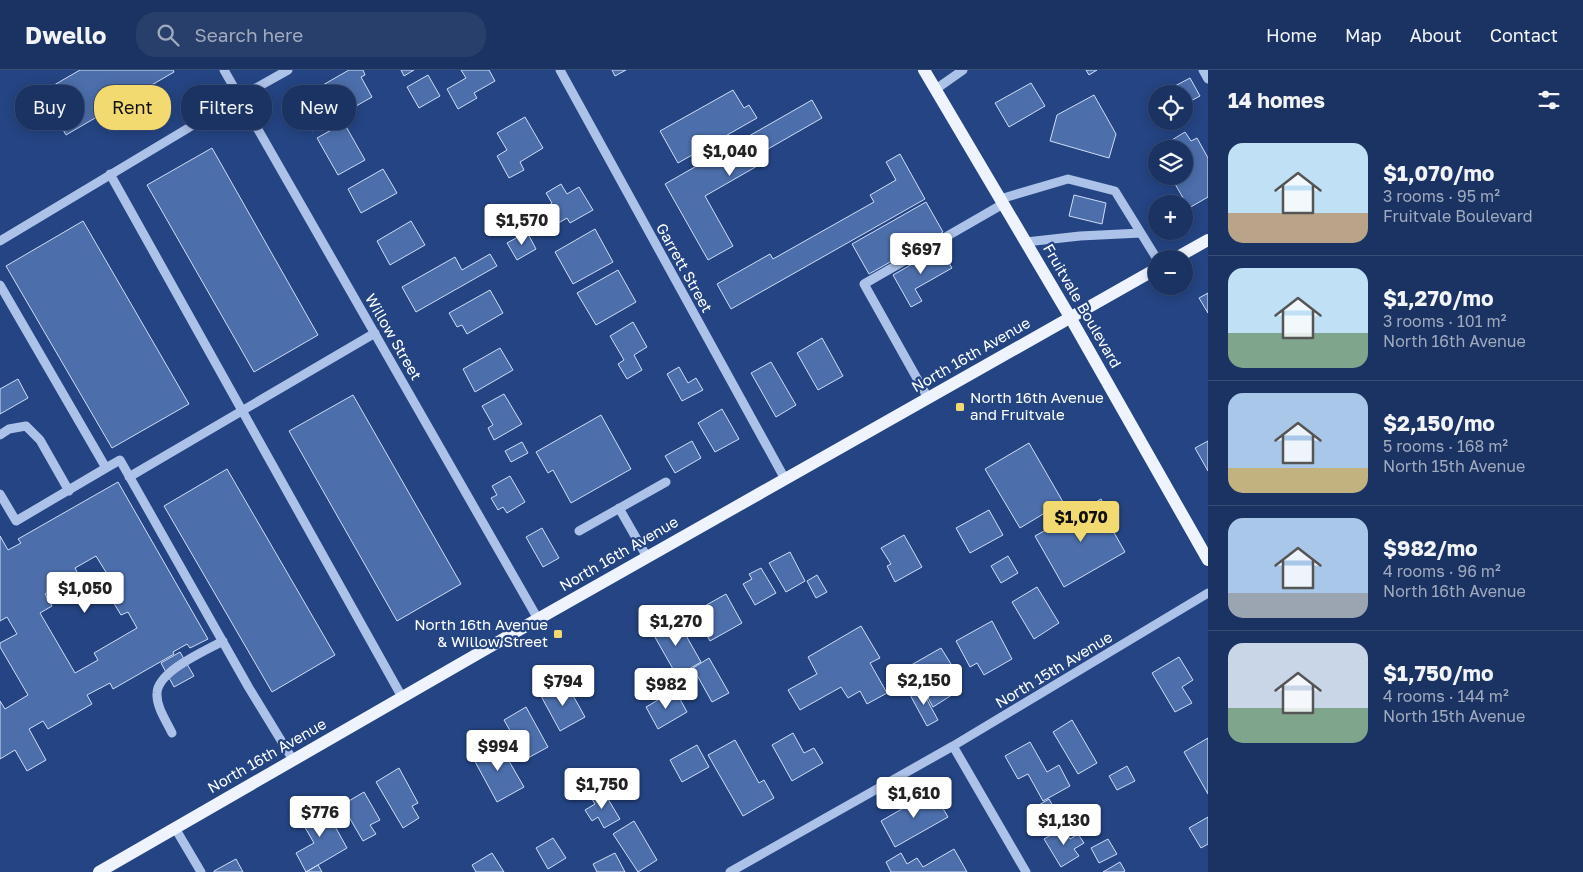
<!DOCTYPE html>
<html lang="en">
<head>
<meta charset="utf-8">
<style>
	:root { --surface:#1b3362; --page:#283f6b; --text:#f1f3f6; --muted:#a0aabe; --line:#394e77; --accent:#f2d970 }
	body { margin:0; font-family:"Golos Text",sans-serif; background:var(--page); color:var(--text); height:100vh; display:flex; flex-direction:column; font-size:19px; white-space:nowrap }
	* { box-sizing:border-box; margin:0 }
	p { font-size:16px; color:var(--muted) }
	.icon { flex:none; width:28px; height:28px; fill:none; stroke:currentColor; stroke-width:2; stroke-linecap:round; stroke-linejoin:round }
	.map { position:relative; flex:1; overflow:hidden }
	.side { display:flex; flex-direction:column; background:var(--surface); width:375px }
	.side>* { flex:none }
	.hud { position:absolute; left:15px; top:15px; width:475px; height:45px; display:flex; gap:10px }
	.controls { position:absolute; left:1148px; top:15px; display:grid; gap:10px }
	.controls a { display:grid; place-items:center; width:45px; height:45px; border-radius:50%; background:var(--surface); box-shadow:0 2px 12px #0003,0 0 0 1px var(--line); font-size:25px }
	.price { position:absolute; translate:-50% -42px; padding:0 11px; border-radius:5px; background:#fff; color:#222; font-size:16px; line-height:32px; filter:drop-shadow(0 1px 2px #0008) }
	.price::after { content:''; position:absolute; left:50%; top:30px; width:15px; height:11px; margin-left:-8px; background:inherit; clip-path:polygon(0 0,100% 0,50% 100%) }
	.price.current { background:var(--accent); color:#111 }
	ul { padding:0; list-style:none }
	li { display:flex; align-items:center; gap:15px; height:125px; padding:0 20px }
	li+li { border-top:1px solid var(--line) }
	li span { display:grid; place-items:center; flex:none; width:140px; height:100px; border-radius:15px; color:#555 }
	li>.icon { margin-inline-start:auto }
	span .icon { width:60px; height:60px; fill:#fffc; stroke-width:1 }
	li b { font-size:21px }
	h2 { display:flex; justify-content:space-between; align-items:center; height:60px; padding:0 20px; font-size:21px }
	.chip { padding:0 18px; border-radius:20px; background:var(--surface); box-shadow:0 2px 12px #0003,0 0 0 1px var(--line); font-size:18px; line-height:45px }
	.chip.current { background:var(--accent); color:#111 }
	header { display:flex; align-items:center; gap:30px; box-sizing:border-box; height:70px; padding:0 25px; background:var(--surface); border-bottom:1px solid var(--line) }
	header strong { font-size:24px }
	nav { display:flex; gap:28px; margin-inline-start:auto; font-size:18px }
	.search { width:350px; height:45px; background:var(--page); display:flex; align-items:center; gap:12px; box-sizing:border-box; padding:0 18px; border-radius:20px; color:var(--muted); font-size:19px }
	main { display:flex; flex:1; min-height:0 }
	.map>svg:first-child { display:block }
	.building { fill:#4c6eab; stroke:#d0def6; fill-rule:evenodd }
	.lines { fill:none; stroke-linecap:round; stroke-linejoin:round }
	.minor { stroke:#adc2e8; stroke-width:9 }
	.major { stroke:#eff3fe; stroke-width:12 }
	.poi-dot { fill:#f2d970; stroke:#244483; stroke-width:2 }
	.labels { text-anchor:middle; stroke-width:4.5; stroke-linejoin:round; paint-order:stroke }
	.street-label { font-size:15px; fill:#fff; stroke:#244483 }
	.poi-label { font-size:15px; fill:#fff; stroke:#244483; text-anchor:start }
</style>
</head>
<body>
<header>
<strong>Dwello</strong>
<div class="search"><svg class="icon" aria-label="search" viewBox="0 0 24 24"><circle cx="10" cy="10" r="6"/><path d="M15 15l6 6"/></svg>Search here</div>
<nav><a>Home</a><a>Map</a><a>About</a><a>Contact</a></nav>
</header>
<main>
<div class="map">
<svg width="1208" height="802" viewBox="0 0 1208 802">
	<rect width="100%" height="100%" fill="#244483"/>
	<!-- building -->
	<path class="building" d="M80 0H173L174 2 66 65 42 22Z
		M349 0H363L365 5 361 7 372 27 312 61 295 31Z
		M401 0H414L404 6Z
		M461 0H489L495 11 474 23 477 28 458 39 447 19 466 8Z
		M612 0H626L615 6Z
		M1086 0H1097L1089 5Z
		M428 5 440 26 419 38 407 17Z
		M1190 8 1200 26 1185 34 1184 24H1179L1175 16Z
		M1031 13 1045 36 1009 57 995 33Z
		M733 20 744 38 749 35 757 48 678 93 660 61Z
		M1094 25 1116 64 1109 88 1050 71 1057 45Z
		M812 30 822 48 754 87 759 95 705 126 733 176 708 190 665 114Z
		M525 47 543 78 520 92 524 100 509 108 497 86 507 80 497 63Z
		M344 53 365 90 338 105 317 68Z
		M1185 62 1191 71 1197 68 1208 88V127L1189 138 1175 114 1187 108 1184 102V79H1171L1167 73Z
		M212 78 318 265 254 302 147 115Z
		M900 84 925 129 731 239 717 214 770 184 773 189 874 132 870 125 896 110 886 92Z
		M383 99 397 123 361 143 348 119Z
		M561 114 567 124 579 117 593 140 570 153 567 148 555 155 545 138 552 133 546 123Z
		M1074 125 1106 133 1102 154 1069 146Z
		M926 132 943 162 869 204 852 174Z
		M83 151 189 334 112 378 6 196Z
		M411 151 425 175 390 195 377 171Z
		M595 159 613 192 573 214 555 182Z
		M527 162 536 179 517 190 507 173Z
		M940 178 952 198 915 219 922 231 911 237 893 205Z
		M490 184 497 196 416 242 402 217 455 187 462 200Z
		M618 200 636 232 596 255 577 223Z
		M490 220 503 243 467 264 462 255 457 257 449 243Z
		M1208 223V243L1199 228Z
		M633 252 647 277 634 285 642 300 627 309 618 294 624 290 610 266Z
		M822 268 843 306 818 320 797 283Z
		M500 278 513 300 475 322 463 299Z
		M771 292 796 335 776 347 751 303Z
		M679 297 688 313 696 308 703 320 682 331 667 304Z
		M18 309 28 328 0 344V319Z
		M504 324 522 354 494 370 488 358 493 355 482 336Z
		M353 325 461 514 397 551 289 361Z
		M722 339 739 369 715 382 698 353Z
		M601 345 631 399 571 433 553 400 548 403 536 382Z
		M692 371 701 388 675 403 665 386Z
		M1208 371V401L1195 378Z
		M522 372 528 383 511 392 505 381Z
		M1029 373 1063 432 1020 458 985 399Z
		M227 399 335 585 272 622 164 436Z
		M510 406 525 432 507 443 503 437 498 440 491 428 497 425 492 416Z
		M118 412 208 569 190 578 187 574 173 582 174 584 113 619 110 613 87 625 92 634 48 659 43 651 29 659 46 690 27 701 15 680 0 689V631L5 639 28 625 0 577V573L17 564 7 547 0 551V466L8 480 21 473 18 469ZM96 486 109 507 101 512 121 545 128 542 137 558 94 583 98 590 75 603 40 543 52 536 45 524 78 504 75 498Z
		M1101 429 1116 457 1112 459 1125 482 1064 517 1035 466Z
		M989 440 1003 465 970 483 956 458Z
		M542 458 559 488 543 497 526 467Z
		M904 465 922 497 895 512 887 496 891 494 881 478Z
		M790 482 805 511 786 522 769 493Z
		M1008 486 1018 503 1001 513 991 496Z
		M761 498 776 523 755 535 743 514 752 509 749 504Z
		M817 505 827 522 816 528 807 511Z
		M1037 517 1059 553 1034 569 1012 532Z
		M726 524 742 553 710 571 697 548 705 544 701 538Z
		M676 548 701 592 677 606 652 562Z
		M992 551 1012 589 984 605 977 593 970 597 956 571Z
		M861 556 880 588 870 593 887 623 867 634 860 621 848 628 841 617 800 640 788 620 817 604 808 587Z
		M941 578 951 594 941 600 955 623 933 637 921 615 911 621 899 602Z
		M180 582 194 606 174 617 161 593Z
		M1179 587 1193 610 1182 617 1192 633 1175 642 1152 603Z
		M709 588 729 623 712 632 693 598Z
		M566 613 585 647 560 661 541 626Z
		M920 617 938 650 927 656 909 623Z
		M675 620 687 642 658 659 646 637Z
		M526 637 548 677 526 689 504 650Z
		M1072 650 1097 693 1078 704 1053 662Z
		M793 663 804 683 814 678 823 693 792 711 772 675Z
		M1208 668V724L1184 682Z
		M735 670 759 713 764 710 774 728 743 746 708 685Z
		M498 672 524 717 497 732 472 686Z
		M1030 672 1047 702 1059 695 1070 716 1043 731 1028 704 1018 709 1005 686Z
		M697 675 709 697 682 712 670 690Z
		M1127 696 1135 711 1117 720 1109 706Z
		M399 698 418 733 412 736 419 748 403 758 376 712Z
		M602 719 620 749 604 758 598 747 592 751 585 740 595 734 590 726Z
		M933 721 948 747 895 777 881 751Z
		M364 722 380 750 370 755 376 764 363 771 342 735Z
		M1049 729 1059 747 1037 760 1027 742Z
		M322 733 347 778 306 802 296 783 314 773 299 747Z
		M1208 747V774L1201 778 1189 758Z
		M634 751 657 790 638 802 613 764Z
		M1063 758 1070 769 1078 764 1084 773 1074 779 1079 786 1061 797 1044 769Z
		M553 768 566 788 548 799 536 778Z
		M1108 769 1117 784 1099 793 1091 778Z
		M954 779 967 802H891L886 792 901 783 907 794 917 788 923 797Z
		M492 783 504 802H476L472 795Z
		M615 783 625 802H597L593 794Z
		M236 789 243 802H214V801Z
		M1120 792 1125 801 1123 802H1103Z
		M318 795 322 802H305H306Z"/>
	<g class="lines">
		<!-- minor -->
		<path class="minor" d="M224 0 538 549
			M560 0 785 409
			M1203 0 1208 9
			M936 19 963 0
			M110 104 402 627
			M1000 129 1068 109 1115 121 1157 189
			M0 171 240 27 288 0
			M1026 172 1080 166 1141 163
			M0 215 106 398 120 390 249 618 293 690
			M928 328 864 214 1003 134
			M0 365 9 359 26 356 40 370 69 421
			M129 407 375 263
			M0 424 16 451 106 398
			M619 438 647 487
			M579 461 666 412
			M172 663C167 652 156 637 157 623 158 601 205 581 223 571
			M953 676 1026 802
			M175 758 201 802
			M730 802 953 676 1208 523"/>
		<!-- major -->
		<path class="major" d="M924 0 1070 247 1208 490
			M1174 189 1208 170
			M99 802 538 549 1156 199"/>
	</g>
	<!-- markers -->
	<g class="poi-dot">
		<rect x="955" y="332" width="10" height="10" rx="2.5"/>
		<rect x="553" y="559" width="10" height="10" rx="2.5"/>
	</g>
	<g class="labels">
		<!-- street labels -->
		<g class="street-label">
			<text transform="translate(684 198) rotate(61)" y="5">Garrett Street</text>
			<text transform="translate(1082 236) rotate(60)" y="5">Fruitvale Boulevard</text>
			<text transform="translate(393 267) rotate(60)" y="5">Willow Street</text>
			<text transform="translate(971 285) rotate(-30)" y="5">North 16th Avenue</text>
			<text transform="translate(619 484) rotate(-30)" y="5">North 16th Avenue</text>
			<text transform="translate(1054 600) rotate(-31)" y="5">North 15th Avenue</text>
			<text transform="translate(267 686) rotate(-30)" y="5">North 16th Avenue</text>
		</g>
		<!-- poi labels -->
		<g class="poi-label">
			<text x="970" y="333">North 16th Avenue<tspan x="970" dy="17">and Fruitvale</tspan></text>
			<text x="548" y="560" text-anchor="end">North 16th Avenue<tspan x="548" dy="17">&amp; Willow Street</tspan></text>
		</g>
	</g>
</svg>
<div class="controls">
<a><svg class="icon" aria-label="locate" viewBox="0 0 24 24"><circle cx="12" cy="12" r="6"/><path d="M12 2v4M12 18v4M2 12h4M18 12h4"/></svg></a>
<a><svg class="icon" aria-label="layers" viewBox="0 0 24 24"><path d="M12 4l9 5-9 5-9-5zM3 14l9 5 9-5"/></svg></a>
<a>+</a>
<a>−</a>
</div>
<b class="price" style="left:730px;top:107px">$1,040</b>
<b class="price" style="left:522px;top:176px">$1,570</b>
<b class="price" style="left:921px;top:205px">$697</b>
<b class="price current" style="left:1081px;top:473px">$1,070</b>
<b class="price" style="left:85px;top:544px">$1,050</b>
<b class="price" style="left:676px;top:577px">$1,270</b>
<b class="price" style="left:924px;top:636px">$2,150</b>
<b class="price" style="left:563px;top:637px">$794</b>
<b class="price" style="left:666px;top:640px">$982</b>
<b class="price" style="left:498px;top:702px">$994</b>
<b class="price" style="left:602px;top:740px">$1,750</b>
<b class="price" style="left:914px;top:749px">$1,610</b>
<b class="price" style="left:320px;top:768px">$776</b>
<b class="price" style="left:1064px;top:776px">$1,130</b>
<div class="hud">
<a class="chip">Buy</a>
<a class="chip current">Rent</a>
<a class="chip">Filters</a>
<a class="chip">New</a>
</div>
</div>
<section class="side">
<h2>14 homes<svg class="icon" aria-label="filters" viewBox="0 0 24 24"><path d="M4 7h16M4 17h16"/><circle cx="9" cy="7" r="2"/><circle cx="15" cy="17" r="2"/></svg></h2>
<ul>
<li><span style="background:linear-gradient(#bfe0f5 70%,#b9a48a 0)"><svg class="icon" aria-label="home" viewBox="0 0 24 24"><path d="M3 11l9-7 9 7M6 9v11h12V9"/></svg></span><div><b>$1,070/mo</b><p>3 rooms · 95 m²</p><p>Fruitvale Boulevard</p></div></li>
<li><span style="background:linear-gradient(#bfe0f5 65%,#7fa58c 0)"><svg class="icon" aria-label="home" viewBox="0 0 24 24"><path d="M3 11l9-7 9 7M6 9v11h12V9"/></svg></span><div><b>$1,270/mo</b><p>3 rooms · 101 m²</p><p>North 16th Avenue</p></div></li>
<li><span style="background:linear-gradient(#a9c7e8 75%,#c2b280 0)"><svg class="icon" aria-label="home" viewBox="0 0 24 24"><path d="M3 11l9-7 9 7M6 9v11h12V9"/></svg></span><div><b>$2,150/mo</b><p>5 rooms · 168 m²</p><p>North 15th Avenue</p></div></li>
<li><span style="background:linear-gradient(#a9c7e8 75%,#9aa5b1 0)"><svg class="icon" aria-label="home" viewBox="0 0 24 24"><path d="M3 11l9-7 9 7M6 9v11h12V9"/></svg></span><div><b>$982/mo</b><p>4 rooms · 96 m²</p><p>North 16th Avenue</p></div></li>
<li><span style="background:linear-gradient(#c9d6e8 65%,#7fa58c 0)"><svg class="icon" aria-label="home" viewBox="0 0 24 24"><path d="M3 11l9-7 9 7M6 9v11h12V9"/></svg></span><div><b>$1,750/mo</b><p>4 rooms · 144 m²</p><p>North 15th Avenue</p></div></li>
</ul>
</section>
</main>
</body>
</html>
